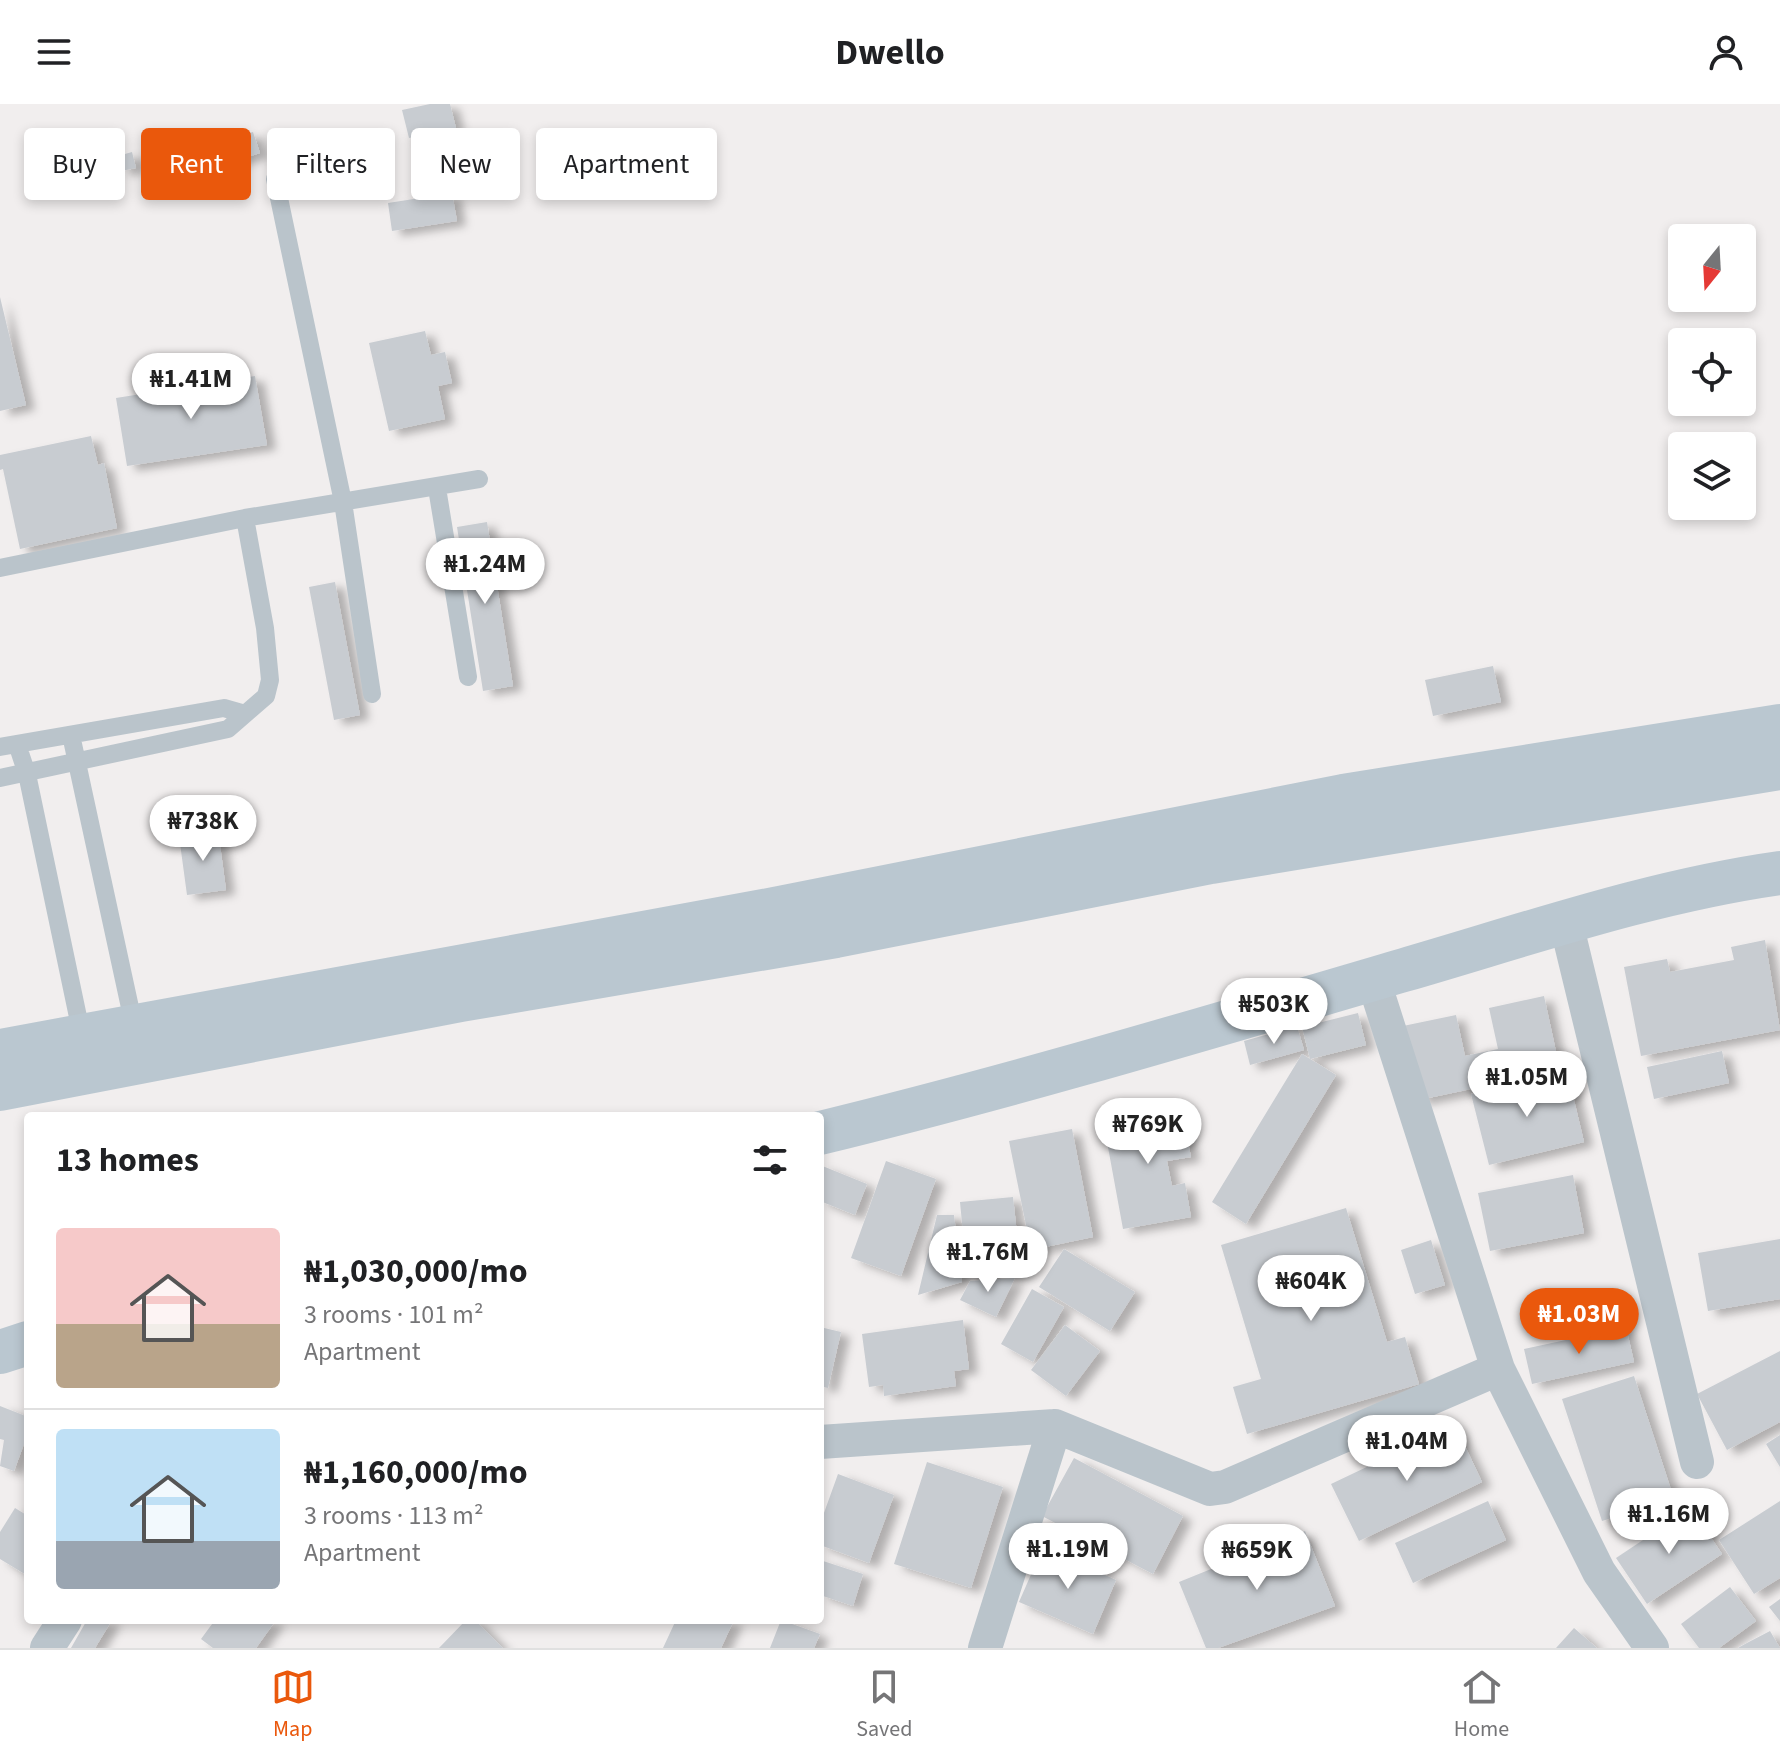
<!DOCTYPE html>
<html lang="en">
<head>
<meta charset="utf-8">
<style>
	:root { --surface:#fff; --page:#f2f2f2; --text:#202124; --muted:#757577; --line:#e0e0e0; --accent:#ea580c }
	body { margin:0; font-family:"Source Sans 3",sans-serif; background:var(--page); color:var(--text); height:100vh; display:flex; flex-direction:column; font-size:30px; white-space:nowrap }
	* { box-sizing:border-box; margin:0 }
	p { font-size:26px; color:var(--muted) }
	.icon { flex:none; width:44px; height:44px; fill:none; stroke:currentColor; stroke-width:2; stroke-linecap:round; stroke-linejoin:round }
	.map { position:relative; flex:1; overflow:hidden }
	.panel { position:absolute; left:24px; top:1008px; width:800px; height:512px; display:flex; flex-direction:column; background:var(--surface); border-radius:8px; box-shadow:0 4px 12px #0003 }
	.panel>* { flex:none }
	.top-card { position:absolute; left:24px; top:24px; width:800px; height:72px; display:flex; gap:16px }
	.needle { width:52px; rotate:198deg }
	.controls { position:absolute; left:1668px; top:120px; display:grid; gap:16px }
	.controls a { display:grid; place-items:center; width:88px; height:88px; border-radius:8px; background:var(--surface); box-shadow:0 4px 12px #0003; font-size:40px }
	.price { position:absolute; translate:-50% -68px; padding:0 18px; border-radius:28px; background:#fff; color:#222; font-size:26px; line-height:52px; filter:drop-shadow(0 2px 4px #0008) }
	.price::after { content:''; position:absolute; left:50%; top:48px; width:24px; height:18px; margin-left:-12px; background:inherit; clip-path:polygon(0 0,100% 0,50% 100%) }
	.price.selected { background:var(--accent); color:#fff }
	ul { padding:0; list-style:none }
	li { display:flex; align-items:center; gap:24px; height:200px; padding:0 32px }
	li+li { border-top:2px solid var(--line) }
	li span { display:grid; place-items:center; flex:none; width:224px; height:160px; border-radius:8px; color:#555 }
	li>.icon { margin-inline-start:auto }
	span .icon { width:96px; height:96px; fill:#fffc; stroke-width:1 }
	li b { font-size:34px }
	h2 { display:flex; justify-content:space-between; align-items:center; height:96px; padding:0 32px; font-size:34px }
	.tag { padding:0 28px; border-radius:8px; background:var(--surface); box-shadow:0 4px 12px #0003; font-size:28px; line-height:72px }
	.tag.selected { background:var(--accent); color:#fff }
	header { display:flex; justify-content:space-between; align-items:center; height:104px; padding:0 32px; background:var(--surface); font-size:36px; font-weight:700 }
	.dock { display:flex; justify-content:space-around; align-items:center; height:112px; border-top:2px solid var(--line); background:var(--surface); font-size:22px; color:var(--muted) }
	.dock a { display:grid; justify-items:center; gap:4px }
	.dock .selected { color:var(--accent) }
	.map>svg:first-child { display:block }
	.building { fill:#c8ccd1; filter:url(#shadow) }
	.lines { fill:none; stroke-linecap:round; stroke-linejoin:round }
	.lane { stroke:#bac4cb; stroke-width:18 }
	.street { stroke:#bac4cb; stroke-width:34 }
	.secondary { stroke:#bac7d0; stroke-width:44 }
</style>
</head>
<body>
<header><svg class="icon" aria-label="menu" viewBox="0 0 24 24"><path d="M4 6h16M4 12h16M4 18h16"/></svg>Dwello<svg class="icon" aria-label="person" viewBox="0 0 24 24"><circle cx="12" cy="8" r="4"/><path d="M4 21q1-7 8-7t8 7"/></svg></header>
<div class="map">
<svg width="1780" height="1544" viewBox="0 0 1780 1544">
	<defs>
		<filter id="shadow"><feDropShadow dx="9" dy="5" stdDeviation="4" flood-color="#0004"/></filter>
	</defs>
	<rect width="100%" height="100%" fill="#f1eeee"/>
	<!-- building -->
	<path class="building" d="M430 0H450L456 24 409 34 402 6Z
		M253 28 260 49 223 61 216 39Z
		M132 48 136 64 121 67 118 52Z
		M452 89 457 117 392 127 388 99Z
		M0 193 26 301 0 307Z
		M425 227 431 251 445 248 452 279 438 282 445 315 389 327 369 239Z
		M255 272 267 341 127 362 116 294Z
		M91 332 98 361 104 359 117 424 20 445 3 365 0 366V351Z
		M487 418 513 582 483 587 457 423Z
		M335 478 360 611 334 616 309 483Z
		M1493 562 1501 598 1433 612 1425 576Z
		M218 726 226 786 187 791 179 732Z
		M1765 836 1780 926 1641 952 1624 863 1667 855 1670 868 1734 856 1731 843Z
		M1544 892 1560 966 1419 996 1403 922 1456 911 1465 952 1498 945 1489 904Z
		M1358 909 1366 941 1310 955 1302 923Z
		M1297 922 1304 946 1250 961 1244 937Z
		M1722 947 1729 979 1654 995 1647 963Z
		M1302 950 1336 971 1246 1120 1212 1098Z
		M1547 972 1549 980 1569 975 1584 1038 1489 1061 1471 990Z
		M1181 1002 1191 1053 1167 1057 1172 1082 1185 1079 1191 1113 1123 1125 1103 1016Z
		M1072 1025 1093 1133 1031 1146 1009 1037Z
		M886 1057 936 1075 901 1172 851 1154Z
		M820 1061 867 1080 855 1111 820 1097Z
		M1573 1071 1584 1129 1490 1147 1478 1089Z
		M1013 1093 1021 1167 967 1172 960 1098Z
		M1346 1104 1387 1238 1405 1233 1419 1280 1247 1330 1233 1283 1261 1275 1221 1141Z
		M937 1111H954L962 1178 918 1191Z
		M1780 1135V1195L1708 1207 1698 1149Z
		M1431 1136 1445 1181 1415 1190 1401 1146Z
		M1064 1145 1135 1188 1110 1227 1039 1183Z
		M1015 1174 996 1213 960 1196 970 1177Z
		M1032 1185 1064 1203 1033 1258 1001 1240Z
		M963 1216 969 1265 954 1267 956 1282 884 1292 883 1281 869 1283 862 1230Z
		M1065 1221 1100 1247 1066 1292 1031 1266Z
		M820 1223 841 1228 828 1284 820 1282Z
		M1626 1223 1634 1258 1532 1280 1524 1245Z
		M1780 1247V1318L1727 1346 1697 1290Z
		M1634 1272 1674 1395 1602 1417 1562 1295Z
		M0 1302 28 1313V1329L14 1367 0 1362 4 1336 0 1335Z
		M1455 1321 1482 1378 1359 1437 1331 1380Z
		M1780 1331V1363L1766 1340Z
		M1074 1354 1183 1412 1153 1470 1042 1412Z
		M927 1358 1003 1383 971 1484 894 1460Z
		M838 1370 894 1391 869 1459 820 1441V1420Z
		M1488 1397 1506 1436 1413 1479 1395 1439Z
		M1780 1397V1474L1754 1490 1719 1436Z
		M15 1404 28 1412V1472L0 1455V1428Z
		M1691 1404 1722 1450 1647 1500 1616 1454Z
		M1305 1427 1335 1502 1218 1544H1206L1179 1478Z
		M1043 1443 1116 1476 1093 1530 1019 1498Z
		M820 1456 863 1470 853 1502 820 1491Z
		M1730 1483 1756 1517 1719 1544H1699L1681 1520Z
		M1780 1495V1517L1769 1503Z
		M87 1516H112L95 1544H71Z
		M215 1516H276L256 1544H213L201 1535Z
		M466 1516H475L503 1544H439Z
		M676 1516H734L721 1544H663Z
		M781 1516 820 1530 814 1544H770Z
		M1574 1524 1597 1544H1556Z
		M1770 1527 1780 1544H1738L1745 1540Z"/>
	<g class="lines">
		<!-- lane -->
		<path class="lane" d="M275 75 343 398 372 590
			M437 384 468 573
			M0 464 245 414 479 375
			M71 631 134 922
			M17 640 27 670 82 932
			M0 643 224 604 245 610
			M0 674 228 625 266 592 270 576 265 524 245 414"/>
		<!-- street -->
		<path class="street" d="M1566 819 1697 1358
			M1373 875 1498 1265 1599 1468 1652 1544
			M820 1338 1055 1322 1210 1385 1225 1383 1498 1265
			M47 1544 65 1516
			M985 1544 1055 1322"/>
		<!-- secondary -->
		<path class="secondary" d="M0 947 780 804 1343 692 1780 622
			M0 985 461 896 836 832 1211 758 1780 664
			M820 1029C1017 981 1210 923 1404 866 1528 830 1652 787 1780 769
			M0 1248 28 1239"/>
	</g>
</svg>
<div class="controls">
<a><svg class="needle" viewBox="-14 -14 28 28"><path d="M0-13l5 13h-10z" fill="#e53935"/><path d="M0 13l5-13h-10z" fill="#757577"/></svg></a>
<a><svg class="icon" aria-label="locate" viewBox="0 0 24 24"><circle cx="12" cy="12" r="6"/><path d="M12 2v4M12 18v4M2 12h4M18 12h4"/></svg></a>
<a><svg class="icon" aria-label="layers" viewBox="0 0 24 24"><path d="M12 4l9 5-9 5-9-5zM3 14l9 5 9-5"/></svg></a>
</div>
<b class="price" style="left:191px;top:317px">₦1.41M</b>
<b class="price" style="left:485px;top:502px">₦1.24M</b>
<b class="price" style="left:203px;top:759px">₦738K</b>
<b class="price" style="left:1274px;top:942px">₦503K</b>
<b class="price" style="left:1527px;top:1015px">₦1.05M</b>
<b class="price" style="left:1148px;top:1062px">₦769K</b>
<b class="price" style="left:988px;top:1190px">₦1.76M</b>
<b class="price" style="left:1311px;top:1219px">₦604K</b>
<b class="price selected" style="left:1579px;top:1252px">₦1.03M</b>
<b class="price" style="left:1407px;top:1379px">₦1.04M</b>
<b class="price" style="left:1669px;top:1452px">₦1.16M</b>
<b class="price" style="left:1068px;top:1487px">₦1.19M</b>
<b class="price" style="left:1257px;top:1488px">₦659K</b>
<div class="top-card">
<a class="tag">Buy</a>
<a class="tag selected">Rent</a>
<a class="tag">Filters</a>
<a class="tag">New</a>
<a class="tag">Apartment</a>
</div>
<section class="panel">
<h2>13 homes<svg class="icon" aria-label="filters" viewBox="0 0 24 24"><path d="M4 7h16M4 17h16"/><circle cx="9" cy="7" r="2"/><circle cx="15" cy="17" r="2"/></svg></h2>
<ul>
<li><span style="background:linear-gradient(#f6c9c9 60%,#b9a48a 0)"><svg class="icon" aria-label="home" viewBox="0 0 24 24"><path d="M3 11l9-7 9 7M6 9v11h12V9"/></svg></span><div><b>₦1,030,000/mo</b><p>3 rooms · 101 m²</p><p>Apartment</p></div></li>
<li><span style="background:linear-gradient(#bfe0f5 70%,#9aa5b1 0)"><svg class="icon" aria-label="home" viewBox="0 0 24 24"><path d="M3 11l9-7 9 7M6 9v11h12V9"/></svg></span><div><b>₦1,160,000/mo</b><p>3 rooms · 113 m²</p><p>Apartment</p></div></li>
</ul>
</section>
</div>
<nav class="dock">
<a class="selected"><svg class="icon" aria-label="map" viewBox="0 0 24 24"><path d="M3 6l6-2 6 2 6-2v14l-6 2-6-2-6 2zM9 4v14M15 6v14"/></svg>Map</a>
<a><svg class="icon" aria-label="saved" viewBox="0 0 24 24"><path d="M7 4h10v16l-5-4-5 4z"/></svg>Saved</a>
<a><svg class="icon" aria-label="home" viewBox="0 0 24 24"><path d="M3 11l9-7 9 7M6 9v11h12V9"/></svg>Home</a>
</nav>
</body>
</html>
